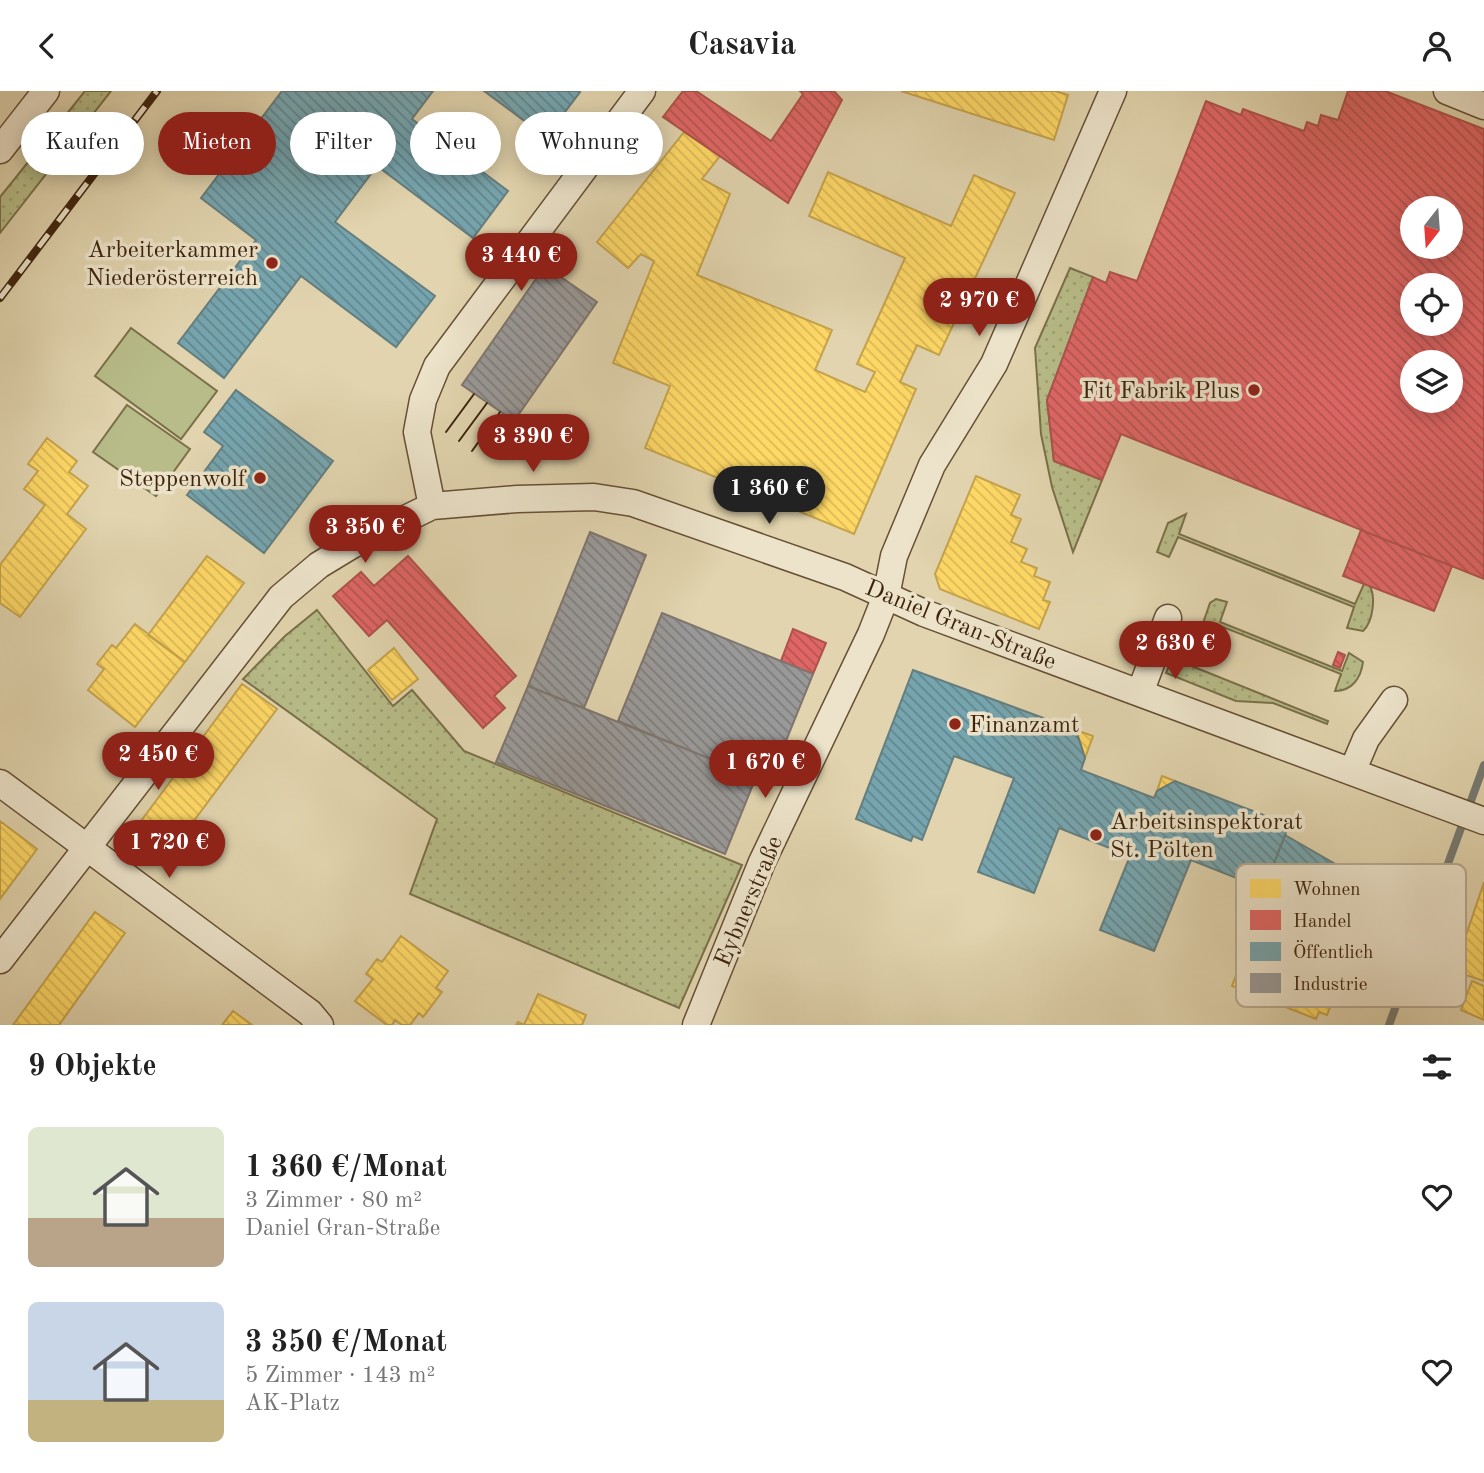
<!DOCTYPE html>
<html lang="de">
<head>
<meta charset="utf-8">
<style>
	:root { --surface:#fff; --page:#f2f2f2; --text:#222; --muted:#767676; --accent:#8f2418 }
	body { margin:0; font-family:"Old Standard TT",serif; background:var(--page); color:var(--text); height:100vh; display:flex; flex-direction:column; font-size:26px; white-space:nowrap }
	* { box-sizing:border-box; margin:0 }
	p { font-size:23px; color:var(--muted) }
	.icon { flex:none; width:38px; height:38px; fill:none; stroke:currentColor; stroke-width:2; stroke-linecap:round; stroke-linejoin:round }
	.map { position:relative; height:934px; overflow:hidden }
	.drawer { display:flex; flex-direction:column; background:var(--surface); flex:1 }
	.drawer>* { flex:none }
	.banner { position:absolute; left:21px; top:21px; width:700px; height:63px; display:flex; gap:14px }
	.needle { width:46px; rotate:197deg }
	.tools { position:absolute; left:1400px; top:105px; display:grid; gap:14px }
	.tools a { display:grid; place-items:center; width:63px; height:63px; border-radius:50%; background:var(--surface); box-shadow:0 4px 18px #0003; font-size:35px }
	.price { position:absolute; translate:-50% -60px; padding:0 16px; border-radius:24px; background:var(--accent); color:#fff; font-size:23px; line-height:46px; filter:drop-shadow(0 2px 4px #0008) }
	.price::after { content:''; position:absolute; left:50%; top:42px; width:21px; height:16px; margin-left:-10px; background:inherit; clip-path:polygon(0 0,100% 0,50% 100%) }
	.price.current { background:#222; color:#fff }
	ul { padding:0; list-style:none }
	li { display:flex; align-items:center; gap:21px; height:175px; padding:0 28px }
	li span { display:grid; place-items:center; flex:none; width:196px; height:140px; border-radius:10px; color:#555 }
	li>.icon { margin-inline-start:auto }
	span .icon { width:84px; height:84px; fill:#fffc; stroke-width:1 }
	li b { font-size:30px }
	h2 { display:flex; justify-content:space-between; align-items:center; height:84px; padding:0 28px; font-size:30px }
	.pill { padding:0 24px; border-radius:32px; background:var(--surface); box-shadow:0 4px 18px #0003; font-size:24px; line-height:63px }
	.pill.current { background:var(--accent); color:#fff }
	header { display:flex; justify-content:space-between; align-items:center; height:91px; padding:0 28px; background:var(--surface); font-size:32px; font-weight:600 }
	.map>svg:first-child { display:block }
	.grass { fill:url(#grass-dots); stroke:#7a704a; stroke-width:2 }
	.pitch { fill:#b7bc88; stroke:#7a704a; stroke-width:2 }
	.homes { fill:url(#homes-back-hatch); stroke:#c5a34b; stroke-width:2 }
	.shops { fill:url(#shops-back-hatch); stroke:#af524b; stroke-width:2; fill-rule:evenodd }
	.public { fill:url(#public-back-hatch); stroke:#657e7e; stroke-width:2 }
	.industry { fill:url(#industry-back-hatch); stroke:#7e766f; stroke-width:2 }
	.lines { fill:none; stroke-linecap:round; stroke-linejoin:round }
	.stream { stroke:#767b73; stroke-width:8 }
	.minor-casing { stroke:#675035; stroke-width:29 }
	.minor { stroke:#ece3ca; stroke-width:26 }
	.tram { stroke:#3e240d; stroke-width:2 }
	.rail-casing { stroke:#3e240d; stroke-width:8 }
	.rail { stroke:#ece3ca; stroke-width:5; stroke-dasharray:16; stroke-linecap:butt }
	.poi-dot { fill:#8f2418; stroke:#ece3ca; stroke-width:2.5 }
	.labels { text-anchor:middle; stroke-width:7; stroke-linejoin:round; paint-order:stroke }
	.poi-label { font-size:24px; fill:#3e240d; stroke:#ece3ca; text-anchor:end }
	.street-label { font-size:24px; fill:#3e240d; stroke:#ece3ca }
	.key { fill:#ece3ca; stroke:#b8aa91; stroke-width:2 }
	.key-label { font-size:19px; fill:#3e240d }
</style>
</head>
<body>
<header><svg class="icon" aria-label="back" viewBox="0 0 24 24"><path d="M15 5l-7 7 7 7"/></svg>Casavia<svg class="icon" aria-label="person" viewBox="0 0 24 24"><circle cx="12" cy="8" r="4"/><path d="M4 21q1-7 8-7t8 7"/></svg></header>
<div class="map">
<svg width="1484" height="934" viewBox="0 0 1484 934">
	<defs>
		<pattern id="grass-dots" width="8" height="8" patternUnits="userSpaceOnUse" patternTransform="scale(1.75)"><rect width="8" height="8" fill="#b7bc88"/><path d="M2 2h.1M6 6h.1" fill="none" stroke="#9ea174" stroke-width="1.8" stroke-linecap="round"/></pattern>
		<pattern id="homes-back-hatch" width="6" height="6" patternUnits="userSpaceOnUse" patternTransform="scale(1.75)"><rect width="6" height="6" fill="#ffd966"/><path d="M-1 5l2 2M0 0l6 6M5-1l2 2" fill="none" stroke="#dcba57"/></pattern>
		<pattern id="shops-back-hatch" width="6" height="6" patternUnits="userSpaceOnUse" patternTransform="scale(1.75)"><rect width="6" height="6" fill="#e06666"/><path d="M-1 5l2 2M0 0l6 6M5-1l2 2" fill="none" stroke="#b75452"/></pattern>
		<pattern id="public-back-hatch" width="6" height="6" patternUnits="userSpaceOnUse" patternTransform="scale(1.75)"><rect width="6" height="6" fill="#76a5af"/><path d="M-1 5l2 2M0 0l6 6M5-1l2 2" fill="none" stroke="#62868d"/></pattern>
		<pattern id="industry-back-hatch" width="6" height="6" patternUnits="userSpaceOnUse" patternTransform="scale(1.75)"><rect width="6" height="6" fill="#999"/><path d="M-1 5l2 2M0 0l6 6M5-1l2 2" fill="none" stroke="#7e7d7b"/></pattern>
	</defs>
	<rect width="100%" height="100%" fill="#e1d4ae"/>
	<filter id="stains"><feTurbulence type="fractalNoise" baseFrequency=".00286" numOctaves="4"/><feColorMatrix values="0 0 0 0 .2 0 0 0 0 .09 0 0 0 0 .02 0 0 0 .5 -.17"/></filter>
	<radialGradient id="worn" r=".72"><stop offset=".6" stop-color="#630" stop-opacity="0"/><stop offset="1" stop-color="#630" stop-opacity=".3"/></radialGradient>
	<!-- grass -->
	<path class="grass" d="M85 0H111L0 142V106Z
		M1070 177 1093 186 1047 309 1054 370 1102 389 1073 461 1052 396 1041 343 1035 257Z
		M1186 423 1179 443 1355 513 1364 493H1368C1377 503 1373 531 1363 540L1347 537 1354 516 1178 446 1169 466 1157 461 1168 432Z
		M1216 508 1227 511 1220 531 1342 580 1349 562 1363 571C1361 587 1352 600 1335 600L1341 583 1218 534 1210 554 1206 553 1200 541 1210 512Z
		M317 519 393 615 412 599 464 660 742 774 679 917 410 803 437 728 243 588 285 545Z
		M1181 545 1177 557 1184 572 1328 630 1327 633 1273 612 1236 610 1166 582Z"/>
	<!-- pitch -->
	<path class="pitch" d="M131 237 217 300 181 348 95 285Z
		M127 314 190 358 156 405 93 361Z"/>
	<!-- homes -->
	<path class="homes" d="M901 0H1055L1068 4 1054 49Z
		M684 41 720 65 702 88 730 103 697 184 832 239 815 279 865 301 875 281 857 273 905 167 809 125 828 81 951 135 974 84 1015 102 939 264 917 254 900 291 916 298 854 443 645 357 670 295 613 272 654 170 641 163 628 177 597 151Z
		M47 347 77 370 69 381 88 395 67 423 86 438 20 526 0 512V474L45 414 24 398 38 380 28 373Z
		M976 385 1020 404 1011 424 1021 428 1011 451 1027 458 1021 471 1037 477 1034 485 1050 491 1043 509 1050 511 1039 538 940 498 935 483Z
		M207 465 244 492 185 571 148 544Z
		M135 533 185 571 135 636 88 599 104 578 97 573 112 554 116 557Z
		M394 557 418 588 392 609 368 579Z
		M242 593 277 618 164 770 130 745Z
		M1076 639 1093 645 1085 667 1080 653Z
		M1162 685 1175 690 1157 700Z
		M0 730 37 758 0 808Z
		M1274 772 1372 812 1327 924 1319 921 1316 928 1232 895 1244 863 1241 855Z
		M1484 791V890L1454 880Z
		M95 821 125 842 59 934H13Z
		M401 845 448 880 436 897 442 901 423 926 419 922 410 934H402L395 929 392 934H387L355 910 373 888 366 883 377 868 382 871Z
		M1472 890 1484 895V929L1461 919Z
		M538 903 586 924 582 934H516L518 931 524 934Z
		M233 920 252 934H222Z"/>
	<!-- shops -->
	<path class="shops" d="M683 0H696L771 50 803 3 800 0H834L842 9 788 112 663 26Z
		M1348 0H1385L1484 38V488L1121 343 1102 389 1054 370 1047 309 1093 186 1106 192 1110 181 1137 190 1206 10 1241 24 1243 18 1304 40 1307 31 1318 35 1321 24 1338 29ZM1412 117H1451V156H1412ZM1412 194H1451V233H1412ZM1412 271H1451V310H1412Z
		M1361 439 1452 475 1434 520 1343 485Z
		M408 465 516 585 494 605 505 617 483 637 387 529 369 545 333 505 361 481 374 495Z
		M793 538 826 552 813 583 781 570Z
		M1338 561 1345 564 1340 577 1333 574Z"/>
	<!-- public -->
	<path class="public" d="M282 0H433L412 28 508 100 473 147 377 75 335 131 435 205 396 256 301 185 224 287 178 252 256 149 201 107Z
		M484 0H578L580 1 546 46Z
		M236 299 333 370 264 462 187 404 223 355 204 341Z
		M913 579 1076 639 1085 667 1081 679 1154 707 1157 700 1175 690 1289 734 1264 798 1191 769 1154 860 1100 839 1130 765 1059 737 1034 802 978 781 1014 687 954 665 922 749 913 745 911 750 856 728Z
		M1285 744 1351 782 1370 800 1367 810 1376 814 1343 900 1260 868 1286 802 1264 798Z"/>
	<!-- industry -->
	<path class="industry" d="M545 175 597 211 514 330 462 294Z
		M590 441 646 464 584 617 528 595Z
		M662 522 813 583 769 692 618 630Z
		M528 595 756 686 725 763 496 671Z"/>
	<g class="lines">
		<!-- stream -->
		<path class="stream" d="M1389 934 1484 674"/>
		<!-- minor casing -->
		<g class="minor-casing">
			<path id="minor" d="M1447 0 1484 15
				M0 59 46 0
				M432 415 417 341 423 309 437 275 642 0
				M1140 602 1168 527
				M1352 681 1366 648 1394 609
				M0 692 310 922 320 934
				M0 869 281 506 319 474 352 454 432 415 517 408 594 406 633 412 845 486 924 522 1484 730
				M696 934 762 771 871 543 886 505 894 465 932 374 994 273 1113 0"/>
		</g>
		<!-- minor -->
		<use href="#minor" class="minor"/>
		<!-- tram -->
		<path class="tram" d="M446 341 474 303
			M459 350 487 312
			M472 360 500 321"/>
		<!-- rail casing -->
		<g class="rail-casing">
			<path id="rail" d="M0 207 157 0"/>
		</g>
		<!-- rail -->
		<use href="#rail" class="rail"/>
	</g>
	<!-- markers -->
	<g class="poi-dot">
		<circle cx="272" cy="172" r="7"/>
		<circle cx="1254" cy="299" r="7"/>
		<circle cx="260" cy="387" r="7"/>
		<circle cx="955" cy="633" r="7"/>
		<circle cx="1096" cy="744" r="7"/>
	</g>
	<g class="labels">
		<!-- poi labels -->
		<g class="poi-label">
			<text x="258" y="166">Arbeiterkammer<tspan x="258" dy="28">Niederösterreich</tspan></text>
			<text x="1240" y="307">Fit Fabrik Plus</text>
			<text x="246" y="395">Steppenwolf</text>
			<text x="969" y="641" text-anchor="start">Finanzamt</text>
			<text x="1110" y="738" text-anchor="start">Arbeitsinspektorat<tspan x="1110" dy="28">St. Pölten</tspan></text>
		</g>
		<!-- street labels -->
		<g class="street-label">
			<text transform="translate(961 533) rotate(22)" y="8">Daniel Gran-Straße</text>
			<text transform="translate(748 810) rotate(-67)" y="8">Eybnerstraße</text>
		</g>
	</g>
	<!-- legend -->
	<rect x="1236" y="773" width="230" height="143" rx="10" class="key"/>
	<rect x="1250" y="788" width="31" height="19" fill="#ffd966"/>
	<rect x="1250" y="819" width="31" height="20" fill="#e06666"/>
	<rect x="1250" y="851" width="31" height="19" fill="#76a5af"/>
	<rect x="1250" y="882" width="31" height="20" fill="#999"/>
	<g class="key-label">
		<text x="1293" y="804">Wohnen</text>
		<text x="1293" y="836">Handel</text>
		<text x="1293" y="867">Öffentlich</text>
		<text x="1293" y="899">Industrie</text>
	</g>
	<rect width="100%" height="100%" filter="url(#stains)"/>
	<rect width="100%" height="100%" fill="url(#worn)"/>
</svg>
<div class="tools">
<a><svg class="needle" viewBox="-14 -14 28 28"><path d="M0-13l5 13h-10z" fill="#e53935"/><path d="M0 13l5-13h-10z" fill="#767676"/></svg></a>
<a><svg class="icon" aria-label="locate" viewBox="0 0 24 24"><circle cx="12" cy="12" r="6"/><path d="M12 2v4M12 18v4M2 12h4M18 12h4"/></svg></a>
<a><svg class="icon" aria-label="layers" viewBox="0 0 24 24"><path d="M12 4l9 5-9 5-9-5zM3 14l9 5 9-5"/></svg></a>
</div>
<b class="price" style="left:521px;top:202px">3 440 €</b>
<b class="price" style="left:979px;top:247px">2 970 €</b>
<b class="price" style="left:533px;top:383px">3 390 €</b>
<b class="price current" style="left:769px;top:435px">1 360 €</b>
<b class="price" style="left:365px;top:474px">3 350 €</b>
<b class="price" style="left:1175px;top:590px">2 630 €</b>
<b class="price" style="left:158px;top:701px">2 450 €</b>
<b class="price" style="left:765px;top:709px">1 670 €</b>
<b class="price" style="left:169px;top:789px">1 720 €</b>
<div class="banner">
<a class="pill">Kaufen</a>
<a class="pill current">Mieten</a>
<a class="pill">Filter</a>
<a class="pill">Neu</a>
<a class="pill">Wohnung</a>
</div>
</div>
<section class="drawer">
<h2>9 Objekte<svg class="icon" aria-label="filters" viewBox="0 0 24 24"><path d="M4 7h16M4 17h16"/><circle cx="9" cy="7" r="2"/><circle cx="15" cy="17" r="2"/></svg></h2>
<ul>
<li><span style="background:linear-gradient(#dfe7d0 65%,#b9a48a 0)"><svg class="icon" aria-label="home" viewBox="0 0 24 24"><path d="M3 11l9-7 9 7M6 9v11h12V9"/></svg></span><div><b>1 360 €/Monat</b><p>3 Zimmer · 80 m²</p><p>Daniel Gran-Straße</p></div><svg class="icon" aria-label="heart" viewBox="0 0 24 24"><path d="M12 20l-8-8c-3-5 5-10 8-4 3-6 11-1 8 4z"/></svg></li>
<li><span style="background:linear-gradient(#c9d6e8 70%,#c2b280 0)"><svg class="icon" aria-label="home" viewBox="0 0 24 24"><path d="M3 11l9-7 9 7M6 9v11h12V9"/></svg></span><div><b>3 350 €/Monat</b><p>5 Zimmer · 143 m²</p><p>AK-Platz</p></div><svg class="icon" aria-label="heart" viewBox="0 0 24 24"><path d="M12 20l-8-8c-3-5 5-10 8-4 3-6 11-1 8 4z"/></svg></li>
</ul>
</section>
</body>
</html>
